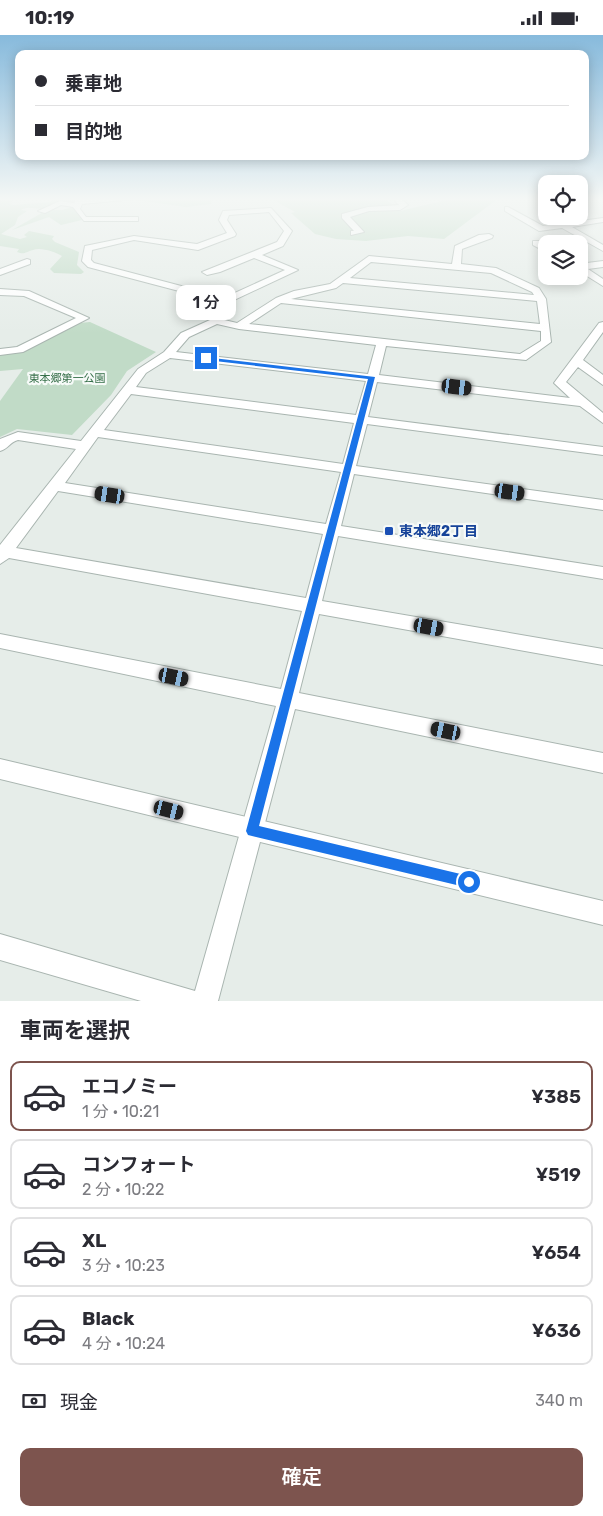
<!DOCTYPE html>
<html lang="ja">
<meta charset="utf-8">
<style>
:root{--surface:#fff;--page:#f7f7f7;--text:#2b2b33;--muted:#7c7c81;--line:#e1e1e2;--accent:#7d544e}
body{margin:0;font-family:Rubik,"Noto Sans JP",sans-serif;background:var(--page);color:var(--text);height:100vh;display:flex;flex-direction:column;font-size:19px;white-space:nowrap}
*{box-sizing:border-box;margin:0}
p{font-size:16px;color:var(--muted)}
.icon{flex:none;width:28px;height:28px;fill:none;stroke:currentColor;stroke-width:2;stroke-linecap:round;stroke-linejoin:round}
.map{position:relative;height:966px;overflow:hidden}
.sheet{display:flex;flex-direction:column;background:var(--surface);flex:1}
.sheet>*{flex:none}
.guide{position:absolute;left:15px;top:15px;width:574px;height:110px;border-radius:10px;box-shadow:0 2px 12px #0003;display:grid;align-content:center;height:110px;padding:0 20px;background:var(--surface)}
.buttons{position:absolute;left:538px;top:140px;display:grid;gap:10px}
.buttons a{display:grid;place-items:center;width:50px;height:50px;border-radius:10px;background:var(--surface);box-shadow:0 2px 12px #0003;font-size:25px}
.end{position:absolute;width:22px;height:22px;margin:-11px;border:6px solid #1a73e8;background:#fff;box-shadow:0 0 0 2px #fff}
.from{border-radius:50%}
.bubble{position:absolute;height:35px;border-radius:10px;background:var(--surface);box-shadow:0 2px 12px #0003;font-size:16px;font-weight:600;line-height:35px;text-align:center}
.car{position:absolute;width:15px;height:30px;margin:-15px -8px;border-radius:6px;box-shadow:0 0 4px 1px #0007;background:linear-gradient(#222 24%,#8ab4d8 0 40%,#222 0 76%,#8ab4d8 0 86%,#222 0)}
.guide b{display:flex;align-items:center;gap:18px;height:48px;font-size:19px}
.guide b+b{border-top:1px solid var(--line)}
.guide i{width:12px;height:12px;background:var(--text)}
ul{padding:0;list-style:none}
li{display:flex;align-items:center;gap:15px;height:70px;margin:0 10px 8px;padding:0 10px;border:2px solid var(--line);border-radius:10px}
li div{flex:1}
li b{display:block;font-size:19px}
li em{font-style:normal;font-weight:600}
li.current{border-color:var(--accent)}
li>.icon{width:45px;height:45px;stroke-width:1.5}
h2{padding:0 20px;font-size:22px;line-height:60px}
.pay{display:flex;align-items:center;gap:12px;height:55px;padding:0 20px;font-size:19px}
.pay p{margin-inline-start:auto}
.cta{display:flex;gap:10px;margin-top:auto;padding:10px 20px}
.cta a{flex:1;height:58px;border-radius:10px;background:var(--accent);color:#fff;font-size:20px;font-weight:600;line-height:58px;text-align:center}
.status{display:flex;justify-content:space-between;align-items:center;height:35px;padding:0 25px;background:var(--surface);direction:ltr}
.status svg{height:14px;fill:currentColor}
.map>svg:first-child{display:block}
</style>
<div class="status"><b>10:19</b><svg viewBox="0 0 49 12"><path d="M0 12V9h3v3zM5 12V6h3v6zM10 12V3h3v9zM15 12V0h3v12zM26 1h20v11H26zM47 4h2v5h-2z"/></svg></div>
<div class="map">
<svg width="603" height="966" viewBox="0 0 603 966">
<rect width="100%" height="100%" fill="#e6ede9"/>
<!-- green -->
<g fill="#c1dbc7">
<path d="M 54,163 L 71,164 L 76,167 L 74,169 C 62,164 57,170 46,173 C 37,175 28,170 21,175 L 27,176 L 18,182 L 15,190 L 1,199 L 20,204 L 27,202 L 24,200 L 29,196 L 54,201 L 52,204 L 55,207 L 79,217 L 77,230 L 84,237 L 81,239 L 54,238 L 50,234 L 62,221 C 55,217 41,212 33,215 C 25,217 25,220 17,217 L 19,214 L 0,211 L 0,165 L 13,166 L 9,168 L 13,170 L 50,167 Z"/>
<path d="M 146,163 L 212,163 L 211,169 L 186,172 L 136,165 Z"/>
<path d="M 270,163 L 383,163 L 397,172 L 392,175 L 400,176 L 455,163 L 499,163 L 444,204 L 408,201 L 366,206 L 336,204 L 315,199 L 291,178 L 295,177 Z"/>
<path d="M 73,172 L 82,185 L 61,190 L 49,182 L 12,195 L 47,175 L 62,175 Z"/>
<path d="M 90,287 L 156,317 L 127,336 L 111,360 L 72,400 L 17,394 L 0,402 L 0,366 L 23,334 L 0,336 L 0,319 L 79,288 Z"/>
</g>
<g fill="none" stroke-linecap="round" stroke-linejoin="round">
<!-- minor casing -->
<g stroke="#a9b5b0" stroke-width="2">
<g id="minor">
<path d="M 76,163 L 83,165 L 146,163 L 82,169 L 80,174 L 86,182 L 138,182 L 138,186 L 84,186 L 73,172 L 61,170 L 45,178 L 38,176 L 60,166 L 74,168 Z"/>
<path d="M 392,163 L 400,163 L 408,170 L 400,175 L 369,176 L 350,182 L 364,197 L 351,200 L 351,196 L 354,196 L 342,183 L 342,179 L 368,172 L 399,170 Z"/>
<path d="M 508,172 L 543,191 L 603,183 L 603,187 L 572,192 L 603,210 L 603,216 L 562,193 L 539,196 L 505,176 L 505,172 Z"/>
<path d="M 271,173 L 292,196 L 283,211 L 262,220 L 298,235 L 217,273 L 220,284 L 237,288 L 276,263 L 294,256 L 330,249 L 369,221 L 452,229 L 455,211 L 479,200 L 489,199 L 493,201 L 492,203 L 462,214 L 461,229 L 496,233 L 539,253 L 546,264 L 551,307 L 526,325 L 386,311 L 379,340 L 570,363 L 554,348 L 599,288 L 603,287 L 603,297 L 583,325 L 603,340 L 603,350 L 578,332 L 566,347 L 603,378 L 603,388 L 580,371 L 377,347 L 368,382 L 603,412 L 603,420 L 367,389 L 356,431 L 603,465 L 603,475 L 354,439 L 341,491 L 603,532 L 603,544 L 338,501 L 322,566 L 603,614 L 603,630 L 319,579 L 299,658 L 603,718 L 603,738 L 295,674 L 218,966 L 141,966 L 0,925 L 0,899 L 195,956 L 276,671 L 0,613 L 0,599 L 281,654 L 302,576 L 9,523 L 0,529 L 0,510 L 76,414 L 18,405 C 10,407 8,414 0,416 L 0,404 L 18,397 L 81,406 L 138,334 L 164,317 L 181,298 L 210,285 L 205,268 L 198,261 L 88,232 L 82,226 L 85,211 L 134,201 L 197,209 L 227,198 L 219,185 L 223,176 ZM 269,177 L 284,196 L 277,207 L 202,237 L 207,240 L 220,237 L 254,223 L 285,235 L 215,267 L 204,257 L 94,228 L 91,225 L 92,215 L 134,205 L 198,215 L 235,201 L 236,199 L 227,185 L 229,180 ZM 371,227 L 491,238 L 532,257 L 534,260 L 350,243 ZM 343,248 L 537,266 L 540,289 L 291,264 L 336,253 ZM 281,268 L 541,296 L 541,306 L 520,319 L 249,289 ZM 217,289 L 239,294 L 376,310 L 368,339 L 176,317 L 189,302 ZM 170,323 L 366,346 L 356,380 L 136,352 L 146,338 ZM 131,359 L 354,388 L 343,429 L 104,395 ZM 98,402 L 341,437 L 326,489 L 65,448 ZM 58,456 L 323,499 L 306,563 L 16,513 Z"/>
<path d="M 533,206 L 539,206 L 546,211 L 546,217 L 533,210 Z"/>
<path d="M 27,224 L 30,225 L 30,229 L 0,240 L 0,234 Z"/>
<path d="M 603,226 L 603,232 L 588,234 L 603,244 L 603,251 L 579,236 L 579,229 Z"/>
<path d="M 0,254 L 29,256 L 89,283 L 23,317 L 0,320 L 0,314 L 17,312 L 76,283 L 24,261 L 0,260 Z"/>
</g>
</g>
<!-- tertiary casing -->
<g stroke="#a9b5b0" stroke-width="2">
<path id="tertiary" d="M 0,724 L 603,866 L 603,890 L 0,744 Z"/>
</g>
<!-- minor -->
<use href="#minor" fill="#fff" fill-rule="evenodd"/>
<!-- tertiary -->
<use href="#tertiary" fill="#fff" fill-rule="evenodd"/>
</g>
<!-- sky -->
<linearGradient id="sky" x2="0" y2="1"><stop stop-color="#87badc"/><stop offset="0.55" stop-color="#f4f7f5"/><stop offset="1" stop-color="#f4f7f5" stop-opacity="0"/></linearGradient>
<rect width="603" height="298" fill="url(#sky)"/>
<!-- route -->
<path fill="#1a73e8" d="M 204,322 L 375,342 L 259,791 L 469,841 L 474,842 L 475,847 L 474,852 L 469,853 L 248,800 L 246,796 L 368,344 L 206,325 Z"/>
<!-- markers -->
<rect fill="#1a4fb4" stroke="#f6faf8" stroke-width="2" x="384" y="491" width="10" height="10" rx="2.5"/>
<g text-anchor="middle" stroke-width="4.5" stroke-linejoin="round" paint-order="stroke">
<!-- far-park labels -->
<g font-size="11" fill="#366f49" stroke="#f6faf8">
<text x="67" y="347">東本郷第一公園</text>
</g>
<!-- transit labels -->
<g font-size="14" font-weight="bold" fill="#164399" stroke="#f6faf8" text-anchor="start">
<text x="399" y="501">東本郷2丁目</text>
</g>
</g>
</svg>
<div class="buttons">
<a><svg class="icon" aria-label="locate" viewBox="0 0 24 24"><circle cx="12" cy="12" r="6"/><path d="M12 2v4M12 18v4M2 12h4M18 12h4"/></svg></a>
<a><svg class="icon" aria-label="layers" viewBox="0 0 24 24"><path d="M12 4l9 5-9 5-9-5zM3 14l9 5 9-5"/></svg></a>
</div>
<i class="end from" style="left:469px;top:847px"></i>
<i class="end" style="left:206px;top:323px"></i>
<div class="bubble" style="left:176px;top:250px;width:60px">1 分</div>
<i class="car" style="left:457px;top:352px;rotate:97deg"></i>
<i class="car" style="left:510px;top:457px;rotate:98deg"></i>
<i class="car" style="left:110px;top:460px;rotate:279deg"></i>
<i class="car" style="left:429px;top:592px;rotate:100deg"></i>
<i class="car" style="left:174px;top:642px;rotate:102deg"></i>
<i class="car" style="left:446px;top:696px;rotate:282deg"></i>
<i class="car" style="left:169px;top:775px;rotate:104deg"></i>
<div class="guide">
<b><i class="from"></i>乗車地</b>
<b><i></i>目的地</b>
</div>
</div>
<section class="sheet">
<h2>車両を選択</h2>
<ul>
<li class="current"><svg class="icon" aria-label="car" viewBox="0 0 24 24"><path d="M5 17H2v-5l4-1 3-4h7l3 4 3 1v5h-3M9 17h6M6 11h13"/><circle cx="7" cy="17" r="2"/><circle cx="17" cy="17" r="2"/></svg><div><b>エコノミー</b><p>1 分 · 10:21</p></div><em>¥385</em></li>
<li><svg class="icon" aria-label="car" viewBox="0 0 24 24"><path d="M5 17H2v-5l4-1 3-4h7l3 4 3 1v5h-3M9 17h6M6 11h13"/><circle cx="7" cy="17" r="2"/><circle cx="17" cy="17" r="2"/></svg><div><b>コンフォート</b><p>2 分 · 10:22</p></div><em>¥519</em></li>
<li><svg class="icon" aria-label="car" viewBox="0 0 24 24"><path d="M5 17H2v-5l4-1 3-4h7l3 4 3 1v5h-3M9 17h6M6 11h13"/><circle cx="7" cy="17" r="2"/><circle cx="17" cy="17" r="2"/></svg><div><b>XL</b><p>3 分 · 10:23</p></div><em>¥654</em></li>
<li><svg class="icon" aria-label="car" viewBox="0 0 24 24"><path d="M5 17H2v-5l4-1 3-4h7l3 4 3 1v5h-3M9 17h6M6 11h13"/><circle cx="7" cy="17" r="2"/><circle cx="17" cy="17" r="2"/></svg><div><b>Black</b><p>4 分 · 10:24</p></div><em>¥636</em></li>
</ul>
<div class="pay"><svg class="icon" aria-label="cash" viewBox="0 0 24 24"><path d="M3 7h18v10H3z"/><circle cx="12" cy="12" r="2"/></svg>現金<p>340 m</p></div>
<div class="cta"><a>確定</a></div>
</section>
